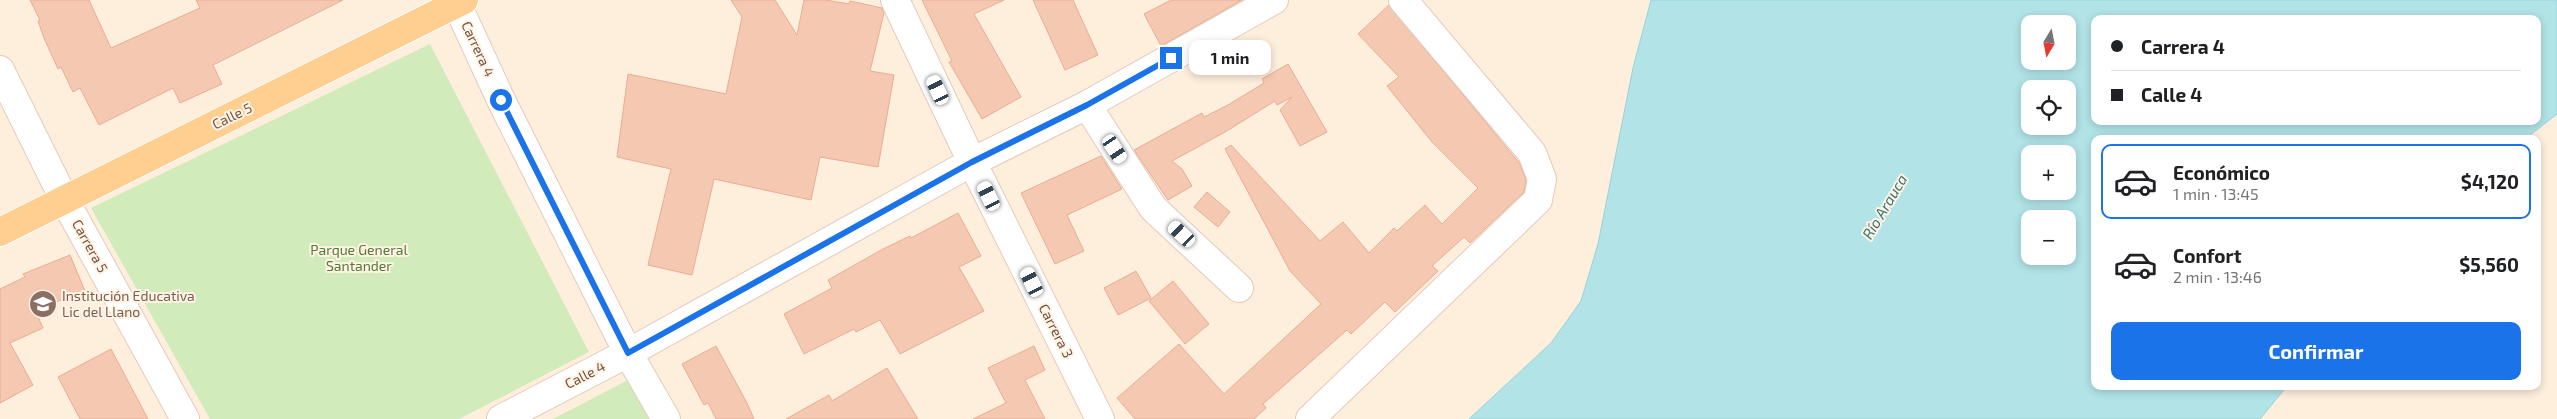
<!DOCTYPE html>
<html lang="es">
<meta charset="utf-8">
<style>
:root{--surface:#fff;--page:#f2f2f2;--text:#202124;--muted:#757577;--line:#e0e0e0;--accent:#1a73e8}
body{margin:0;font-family:"Exo 2",sans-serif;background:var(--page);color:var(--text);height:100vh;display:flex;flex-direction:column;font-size:19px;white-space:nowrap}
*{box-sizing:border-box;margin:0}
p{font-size:16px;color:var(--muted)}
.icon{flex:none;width:28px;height:28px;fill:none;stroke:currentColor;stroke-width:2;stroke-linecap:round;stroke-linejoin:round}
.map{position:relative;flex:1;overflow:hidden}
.details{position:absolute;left:2091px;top:135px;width:450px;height:255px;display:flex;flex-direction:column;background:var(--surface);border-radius:10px;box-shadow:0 2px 8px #0003}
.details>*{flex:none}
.guide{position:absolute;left:2091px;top:15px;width:450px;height:110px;border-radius:10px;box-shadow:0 2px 8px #0003;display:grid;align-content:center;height:110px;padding:0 20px;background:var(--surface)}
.needle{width:32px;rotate:190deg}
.tools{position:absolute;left:2021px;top:15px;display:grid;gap:10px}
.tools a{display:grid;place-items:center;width:55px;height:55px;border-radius:10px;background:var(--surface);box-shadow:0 2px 8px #0003;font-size:25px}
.end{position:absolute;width:22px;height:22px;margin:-11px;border:6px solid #1a73e8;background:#fff;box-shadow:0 0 0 2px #fff}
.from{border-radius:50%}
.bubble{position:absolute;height:35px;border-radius:10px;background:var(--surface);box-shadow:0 2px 8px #0003;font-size:16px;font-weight:700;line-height:35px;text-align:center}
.car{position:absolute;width:15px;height:30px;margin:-15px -8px;border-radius:6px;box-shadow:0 0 4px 1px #0007;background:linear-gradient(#fff 24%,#345 0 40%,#fff 0 76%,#345 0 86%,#fff 0)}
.guide b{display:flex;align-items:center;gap:18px;height:48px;font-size:19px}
.guide b+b{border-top:1px solid var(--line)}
.guide i{width:12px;height:12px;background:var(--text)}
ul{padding:9px 0 0;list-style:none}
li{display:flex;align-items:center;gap:15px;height:75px;margin:0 10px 8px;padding:0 10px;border:2px solid transparent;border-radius:10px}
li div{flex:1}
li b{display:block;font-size:19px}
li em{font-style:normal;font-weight:700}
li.active{border-color:var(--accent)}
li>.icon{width:45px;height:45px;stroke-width:1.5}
.action{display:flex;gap:10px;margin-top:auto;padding:10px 20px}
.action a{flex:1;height:58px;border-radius:10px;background:var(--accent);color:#fff;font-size:20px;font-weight:700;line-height:58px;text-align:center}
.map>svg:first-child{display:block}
</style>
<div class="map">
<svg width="2557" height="419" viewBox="0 0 2557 419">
<rect width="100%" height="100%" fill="#feeedc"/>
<!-- green -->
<g fill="#d2ebbb">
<path d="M 430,44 L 589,352 L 459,419 L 210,419 L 91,208 Z"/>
<path d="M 630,379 L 650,419 L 553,419 Z"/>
</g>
<!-- water -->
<path fill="#b1e3e7" stroke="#96d4da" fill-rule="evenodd" d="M 1651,0 L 2557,0 L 2557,114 L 2525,139 L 2095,139 L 2095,386 L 2287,386 L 2260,419 L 1469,419 L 1551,343 L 1581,301 L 1598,244 L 1633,68 ZM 2095,19 L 2538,19 L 2538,121 L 2095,121 ZM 2030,24 L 2068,24 L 2068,61 L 2030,61 ZM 2030,89 L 2068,89 L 2068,126 L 2030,126 ZM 2030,154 L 2068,154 L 2068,191 L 2030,191 ZM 2030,219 L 2068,219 L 2068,256 L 2030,256 Z"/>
<!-- building -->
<g fill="#f5c8b2" stroke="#e8ad92">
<path d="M 30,0 L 89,0 L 111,48 L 200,8 L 196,0 L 343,0 L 213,65 L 222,84 L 180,103 L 173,88 L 99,125 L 80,88 L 73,92 L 61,67 L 58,69 L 44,38 L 38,21 L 40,20 Z"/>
<path d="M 731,0 L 775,0 L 797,35 L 804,0 L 826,0 L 849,4 L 850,1 L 882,8 L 884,13 L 870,71 L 894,75 L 878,167 L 820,157 L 811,200 L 714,179 L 692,275 L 648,265 L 671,169 L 617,157 L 628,74 L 726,94 L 742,17 Z"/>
<path d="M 922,0 L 1004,0 L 974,14 L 1021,97 L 982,119 L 949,62 L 952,61 Z"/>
<path d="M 1033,0 L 1073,0 L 1098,55 L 1065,70 Z"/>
<path d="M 1171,0 L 1242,0 L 1161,46 L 1144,14 Z"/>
<path d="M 1389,5 L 1520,164 L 1526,180 L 1524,192 L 1470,243 L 1464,237 L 1432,266 L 1438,271 L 1395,312 L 1385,302 L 1351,334 L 1347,330 L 1263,404 L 1266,408 L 1254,419 L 1135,419 L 1117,398 L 1179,344 L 1224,394 L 1321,304 L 1290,271 L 1225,149 L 1231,145 L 1320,241 L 1343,222 L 1369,253 L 1394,228 L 1397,231 L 1425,205 L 1442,224 L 1478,188 L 1432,142 L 1387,86 L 1399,77 L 1358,34 Z"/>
<path d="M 1288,64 L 1327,132 L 1300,146 L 1280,110 L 1292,97 L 1277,105 L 1275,101 L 1225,132 L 1172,161 L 1182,169 L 1192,186 L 1168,200 L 1134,150 L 1202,113 L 1204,117 L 1228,105 L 1264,83 L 1262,79 Z"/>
<path d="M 1101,156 L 1122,189 L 1067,215 L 1084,251 L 1055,264 L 1021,193 Z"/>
<path d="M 1207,192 L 1230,212 L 1218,227 L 1194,207 Z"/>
<path d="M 958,213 L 981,256 L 959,267 L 984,311 L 900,354 L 880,320 L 856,332 L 854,329 L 804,354 L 784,314 L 832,288 L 828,280 L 883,249 L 910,236 L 911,238 Z"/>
<path d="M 70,255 L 85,291 L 35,310 L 43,328 L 10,343 L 33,385 L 0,403 L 0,289 L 25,277 L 23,274 Z"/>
<path d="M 1136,271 L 1151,298 L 1118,315 L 1104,288 Z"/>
<path d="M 1173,281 L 1209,324 L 1185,344 L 1149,301 Z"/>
<path d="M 716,346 L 747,403 L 754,419 L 716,419 L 708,403 L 704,405 L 682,364 Z"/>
<path d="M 1034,346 L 1045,370 L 1025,380 L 1045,419 L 973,419 L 1006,403 L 988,368 Z"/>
<path d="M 111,349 L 148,419 L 80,419 L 58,377 Z"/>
<path d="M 887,368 L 918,419 L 786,419 L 829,395 L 832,401 Z"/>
</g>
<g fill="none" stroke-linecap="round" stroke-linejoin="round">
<!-- minor casing -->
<g stroke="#e3cbbc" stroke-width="30">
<g id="minor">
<path d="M 455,0 L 501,100 L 628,353 L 666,419"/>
<path d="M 895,0 L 972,162 L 1100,419"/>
<path d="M 0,70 L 64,199 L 185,419"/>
<path d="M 1087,105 L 1153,208 L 1239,288"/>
<path d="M 501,419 L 628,353 L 972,162 L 1087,105 L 1274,0"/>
<path d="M 1310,419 L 1538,200 L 1542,179 L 1532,153 L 1403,0"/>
</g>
</g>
<!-- major casing -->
<g stroke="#fff" stroke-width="30">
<path id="major" d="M 0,232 L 464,0"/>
</g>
<!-- minor -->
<use href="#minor" stroke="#fff" stroke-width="28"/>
<!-- major -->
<use href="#major" stroke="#ffcf92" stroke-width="28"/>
</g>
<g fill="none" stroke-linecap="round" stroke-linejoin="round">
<!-- route -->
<path stroke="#1a73e8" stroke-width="6" d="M 501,100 L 628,353 L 972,162 L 1087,105 L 1171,58"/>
</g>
<!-- icons -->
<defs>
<g id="school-disc" transform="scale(1.4375)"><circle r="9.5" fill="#8d6e63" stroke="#fff3e4"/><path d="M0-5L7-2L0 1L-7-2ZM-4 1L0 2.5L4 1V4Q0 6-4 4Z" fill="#fff"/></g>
</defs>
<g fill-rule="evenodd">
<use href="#school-disc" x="43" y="304"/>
</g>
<g text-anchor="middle" stroke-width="4" stroke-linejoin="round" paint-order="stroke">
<!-- street labels -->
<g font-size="14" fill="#745244" stroke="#fff3e4">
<text transform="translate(478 49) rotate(65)" y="5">Carrera 4</text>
<text transform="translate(232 116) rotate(-26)" y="5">Calle 5</text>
<text transform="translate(90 246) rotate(61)" y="5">Carrera 5</text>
<text transform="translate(1056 331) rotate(63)" y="5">Carrera 3</text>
<text transform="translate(585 375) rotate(-27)" y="5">Calle 4</text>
</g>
<!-- park labels -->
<g font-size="14" fill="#537a3b" stroke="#fff3e4">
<text x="359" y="255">Parque General<tspan x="359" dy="16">Santander</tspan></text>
</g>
<!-- education labels -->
<g font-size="14" fill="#785e54" stroke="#fff3e4" text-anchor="start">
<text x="62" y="301">Institución Educativa<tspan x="62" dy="16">Lic del Llano</tspan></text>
</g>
<!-- water labels -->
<g font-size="15" font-style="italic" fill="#38757b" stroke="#fff3e4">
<text transform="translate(1885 207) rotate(-59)" y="5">Río Arauca</text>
</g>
</g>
</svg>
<div class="tools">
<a><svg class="needle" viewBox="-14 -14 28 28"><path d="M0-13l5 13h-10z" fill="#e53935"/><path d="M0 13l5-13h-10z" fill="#757577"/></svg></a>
<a><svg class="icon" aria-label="locate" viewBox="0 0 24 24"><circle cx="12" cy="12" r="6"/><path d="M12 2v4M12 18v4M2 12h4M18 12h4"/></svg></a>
<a>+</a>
<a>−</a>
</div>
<i class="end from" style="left:501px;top:100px"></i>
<i class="end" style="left:1171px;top:58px"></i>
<div class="bubble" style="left:1189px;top:40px;width:82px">1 min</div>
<i class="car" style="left:938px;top:90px;rotate:335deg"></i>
<i class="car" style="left:1115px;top:149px;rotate:147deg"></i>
<i class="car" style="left:989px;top:196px;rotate:334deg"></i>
<i class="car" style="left:1182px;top:234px;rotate:313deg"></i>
<i class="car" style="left:1032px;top:282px;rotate:334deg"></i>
<div class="guide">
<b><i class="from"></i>Carrera 4</b>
<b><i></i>Calle 4</b>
</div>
<section class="details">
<ul>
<li class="active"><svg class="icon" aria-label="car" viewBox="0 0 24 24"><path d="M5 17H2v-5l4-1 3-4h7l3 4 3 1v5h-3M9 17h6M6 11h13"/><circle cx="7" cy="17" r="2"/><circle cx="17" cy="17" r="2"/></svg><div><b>Económico</b><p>1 min · 13:45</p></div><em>$4,120</em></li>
<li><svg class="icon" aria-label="car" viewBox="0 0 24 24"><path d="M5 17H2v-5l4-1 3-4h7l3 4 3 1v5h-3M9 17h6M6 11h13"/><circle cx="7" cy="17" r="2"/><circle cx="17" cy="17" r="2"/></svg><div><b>Confort</b><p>2 min · 13:46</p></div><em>$5,560</em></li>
</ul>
<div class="action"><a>Confirmar</a></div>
</section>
</div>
